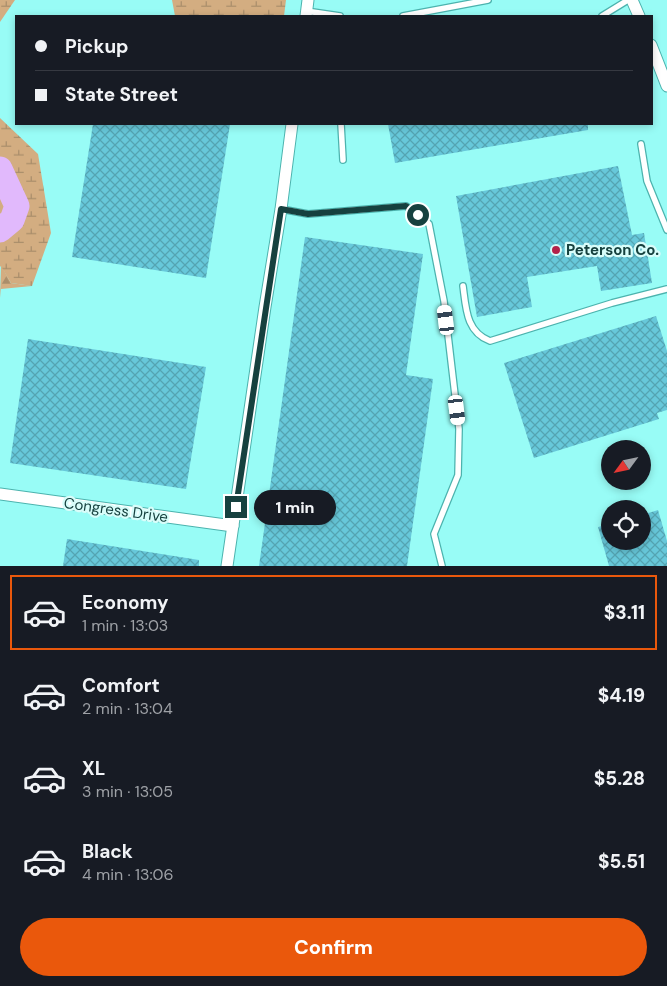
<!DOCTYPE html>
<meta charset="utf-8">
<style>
:root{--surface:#171b24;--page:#242831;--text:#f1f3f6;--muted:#9ea1a6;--line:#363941;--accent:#ea580c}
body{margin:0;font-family:"DM Sans",sans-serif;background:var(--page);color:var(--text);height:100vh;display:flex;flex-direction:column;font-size:19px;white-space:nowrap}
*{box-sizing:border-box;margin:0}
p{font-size:16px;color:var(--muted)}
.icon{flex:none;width:28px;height:28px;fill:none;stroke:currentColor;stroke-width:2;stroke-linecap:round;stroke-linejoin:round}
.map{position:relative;height:566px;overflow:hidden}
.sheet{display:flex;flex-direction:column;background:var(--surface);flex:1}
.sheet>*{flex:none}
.guide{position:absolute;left:15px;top:15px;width:638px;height:110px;border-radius:0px;box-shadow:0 2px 8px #0003;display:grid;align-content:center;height:110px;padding:0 20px;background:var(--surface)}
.needle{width:32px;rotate:237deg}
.controls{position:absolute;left:601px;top:440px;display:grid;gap:10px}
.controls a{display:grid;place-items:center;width:50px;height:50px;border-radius:50%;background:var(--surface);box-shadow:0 2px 8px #0003;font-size:25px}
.end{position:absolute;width:22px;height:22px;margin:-11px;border:6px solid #16413f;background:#fff;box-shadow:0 0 0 2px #fff}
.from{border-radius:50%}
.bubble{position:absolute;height:35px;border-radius:18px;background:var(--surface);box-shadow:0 2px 8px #0003;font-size:16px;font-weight:800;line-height:35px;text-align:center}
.car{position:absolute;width:15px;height:30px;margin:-15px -8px;border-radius:6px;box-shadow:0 0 4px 1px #0007;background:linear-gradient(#fff 24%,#345 0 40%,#fff 0 76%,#345 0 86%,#fff 0)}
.guide b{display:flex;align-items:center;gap:18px;height:48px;font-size:19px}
.guide b+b{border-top:1px solid var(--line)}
.guide i{width:12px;height:12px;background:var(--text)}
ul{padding:9px 0 0;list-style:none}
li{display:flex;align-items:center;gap:15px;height:75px;margin:0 10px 8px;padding:0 10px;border:2px solid transparent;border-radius:0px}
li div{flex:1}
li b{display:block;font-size:19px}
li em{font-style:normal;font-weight:800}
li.selected{border-color:var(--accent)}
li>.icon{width:45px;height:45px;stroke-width:1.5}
.action{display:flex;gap:10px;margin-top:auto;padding:10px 20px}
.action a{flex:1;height:58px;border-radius:30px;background:var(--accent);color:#fff;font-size:20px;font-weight:800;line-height:58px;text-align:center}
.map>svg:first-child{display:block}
</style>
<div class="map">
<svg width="667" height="566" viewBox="0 0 667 566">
<defs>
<pattern id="forest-firs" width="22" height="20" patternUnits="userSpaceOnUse" patternTransform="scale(1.25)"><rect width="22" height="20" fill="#d3ad81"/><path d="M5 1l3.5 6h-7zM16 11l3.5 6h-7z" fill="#aa8e6b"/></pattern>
<pattern id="wetland-marsh" width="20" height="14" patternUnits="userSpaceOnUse" patternTransform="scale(1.25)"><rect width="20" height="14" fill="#d3ad81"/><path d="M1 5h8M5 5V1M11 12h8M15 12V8" fill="none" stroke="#aa8e6b"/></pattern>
<pattern id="building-cross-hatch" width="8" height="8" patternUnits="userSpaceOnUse" patternTransform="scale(1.25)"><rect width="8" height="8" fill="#67c8da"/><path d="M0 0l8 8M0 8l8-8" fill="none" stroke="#54a4b2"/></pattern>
</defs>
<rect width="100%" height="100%" fill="#98fcf6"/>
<!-- forest -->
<path fill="url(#forest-firs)" d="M 1,265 L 11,283 L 32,286 L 1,289 L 0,298 Z"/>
<!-- wetland -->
<g fill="url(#wetland-marsh)">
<path d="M 0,0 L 15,0 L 0,22 Z"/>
<path d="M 172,0 L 286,0 L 284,16 L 175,16 Z"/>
<path d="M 0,118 L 38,154 L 51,233 L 32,286 L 11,283 L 1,266 L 0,267 Z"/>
</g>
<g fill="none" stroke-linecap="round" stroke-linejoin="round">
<!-- river -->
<path stroke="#e1b9fc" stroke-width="25" d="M 0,169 L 17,206 L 12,220 L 0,230"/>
</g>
<!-- building -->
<g fill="url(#building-cross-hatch)">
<path d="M 93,124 L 230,124 L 206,278 L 72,257 Z"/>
<path d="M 388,124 L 588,124 L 588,130 L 395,163 Z"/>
<path d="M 618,166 L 632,235 L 644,233 L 652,283 L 601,291 L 597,266 L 527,277 L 532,307 L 477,317 L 456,196 Z"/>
<path d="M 305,237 L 423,254 L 406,375 L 433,379 L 407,566 L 259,566 Z"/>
<path d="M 656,316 L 667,351 L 667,410 L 657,413 L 659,419 L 534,458 L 504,363 Z"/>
<path d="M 28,339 L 206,367 L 186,489 L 10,463 Z"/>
<path d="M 658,510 L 667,541 L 667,566 L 609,566 L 598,527 L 610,524 L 610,541 L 642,541 L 642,515 Z"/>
<path d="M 67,539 L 199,560 L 199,566 L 63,566 Z"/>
</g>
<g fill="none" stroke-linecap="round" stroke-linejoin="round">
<!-- lane casing -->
<g stroke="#4cb3ae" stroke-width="8">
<g id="lane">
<path d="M 306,11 L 340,16"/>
<path d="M 403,16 L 488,0"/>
<path d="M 602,16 L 628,0"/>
<path d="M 341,124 L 343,160"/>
<path d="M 641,144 L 647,181 L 667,230"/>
<path d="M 281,209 L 308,214 L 406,206 L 429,224 L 444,301 L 459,429 L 458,475 L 434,534 L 442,566"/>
<path d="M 463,286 C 466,308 466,332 490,341 L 612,303 L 667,289"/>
</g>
</g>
<!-- street casing -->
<g stroke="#4cb3ae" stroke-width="13">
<g id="street">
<path d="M 632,0 L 639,16"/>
<path d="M 306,16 L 308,0"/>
<path d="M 651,45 L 667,86"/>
<path d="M 0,494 L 233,526"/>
<path d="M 227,566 L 265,307 L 281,209 L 292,124"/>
</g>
</g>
<!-- lane -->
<use href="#lane" stroke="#fff" stroke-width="5.5"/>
<!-- street -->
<use href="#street" stroke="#fff" stroke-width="11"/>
</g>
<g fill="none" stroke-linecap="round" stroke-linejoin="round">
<!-- route -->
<path stroke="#16413f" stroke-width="6" d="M 236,507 L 281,209 L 308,214 L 406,206 L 418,215"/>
</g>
<!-- markers -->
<circle fill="#b3214a" stroke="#d8fdfa" stroke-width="2" cx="556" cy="250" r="5"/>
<g text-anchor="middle" stroke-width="4.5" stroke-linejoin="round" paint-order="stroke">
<!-- poi labels -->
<g font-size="15" font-weight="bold" fill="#16413f" stroke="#d8fdfa" text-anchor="start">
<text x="566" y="255">Peterson Co.</text>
</g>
<!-- street labels -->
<g font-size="15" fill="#16413f" stroke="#d8fdfa">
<text transform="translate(116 510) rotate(8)" y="5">Congress Drive</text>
</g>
</g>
</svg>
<div class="controls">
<a><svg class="needle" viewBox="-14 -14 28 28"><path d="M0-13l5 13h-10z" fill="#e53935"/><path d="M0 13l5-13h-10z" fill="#9ea1a6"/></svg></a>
<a><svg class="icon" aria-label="locate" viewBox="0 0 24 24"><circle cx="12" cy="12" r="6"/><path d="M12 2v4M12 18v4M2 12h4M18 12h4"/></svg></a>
</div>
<i class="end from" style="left:418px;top:215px"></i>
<i class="end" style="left:236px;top:507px"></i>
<div class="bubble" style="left:254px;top:490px;width:82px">1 min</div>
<i class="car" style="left:446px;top:320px;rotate:353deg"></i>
<i class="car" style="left:457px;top:410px;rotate:173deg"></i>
<div class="guide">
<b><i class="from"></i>Pickup</b>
<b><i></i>State Street</b>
</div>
</div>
<section class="sheet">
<ul>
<li class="selected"><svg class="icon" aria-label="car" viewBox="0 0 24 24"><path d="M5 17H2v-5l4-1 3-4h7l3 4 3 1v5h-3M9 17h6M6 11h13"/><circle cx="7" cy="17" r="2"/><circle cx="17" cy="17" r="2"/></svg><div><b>Economy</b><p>1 min · 13:03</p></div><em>$3.11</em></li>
<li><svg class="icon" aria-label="car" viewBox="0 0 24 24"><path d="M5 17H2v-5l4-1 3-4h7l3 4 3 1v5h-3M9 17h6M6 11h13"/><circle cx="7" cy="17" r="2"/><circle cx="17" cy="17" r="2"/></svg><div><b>Comfort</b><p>2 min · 13:04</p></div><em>$4.19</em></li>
<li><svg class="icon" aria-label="car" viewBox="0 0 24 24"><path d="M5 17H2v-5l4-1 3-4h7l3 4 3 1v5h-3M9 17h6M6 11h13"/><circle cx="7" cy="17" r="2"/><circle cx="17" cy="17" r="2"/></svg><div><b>XL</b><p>3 min · 13:05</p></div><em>$5.28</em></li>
<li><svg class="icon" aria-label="car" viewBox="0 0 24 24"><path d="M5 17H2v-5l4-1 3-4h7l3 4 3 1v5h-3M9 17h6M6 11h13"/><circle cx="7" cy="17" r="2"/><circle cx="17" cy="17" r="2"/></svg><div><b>Black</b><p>4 min · 13:06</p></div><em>$5.51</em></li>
</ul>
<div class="action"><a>Confirm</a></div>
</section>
